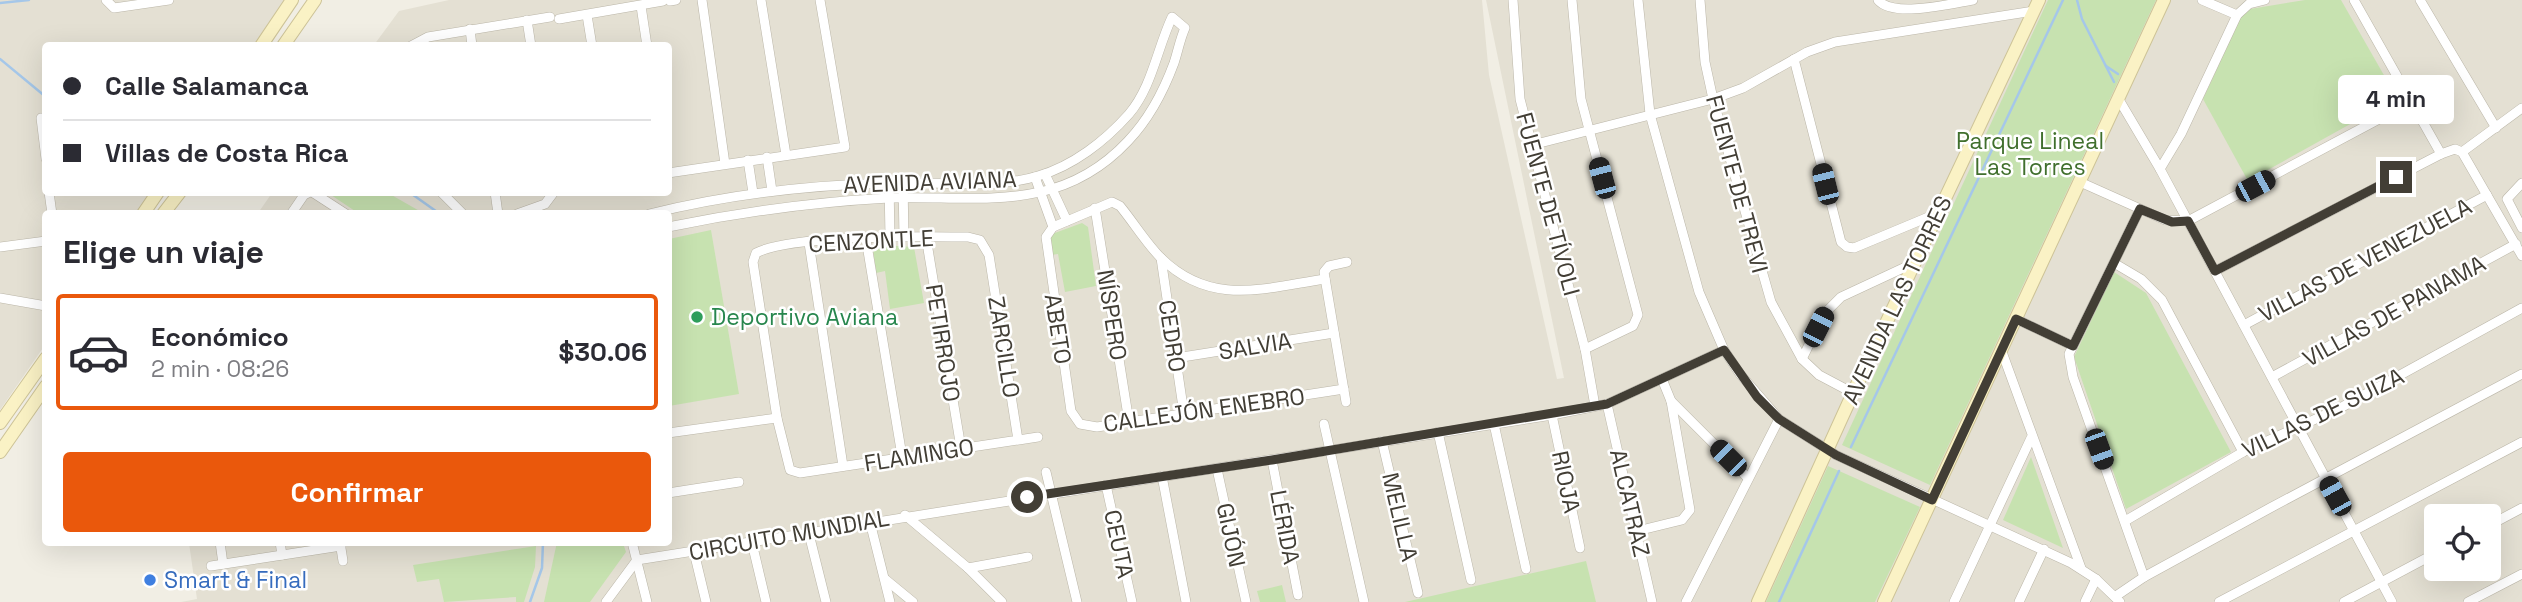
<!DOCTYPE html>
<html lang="es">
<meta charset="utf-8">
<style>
:root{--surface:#fff;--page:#f7f7f7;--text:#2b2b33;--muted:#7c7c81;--line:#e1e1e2;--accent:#ea580c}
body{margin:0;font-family:"Space Grotesk",sans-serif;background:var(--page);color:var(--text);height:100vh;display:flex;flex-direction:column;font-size:26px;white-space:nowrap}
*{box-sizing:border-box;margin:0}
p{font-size:23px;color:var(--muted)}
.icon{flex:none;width:38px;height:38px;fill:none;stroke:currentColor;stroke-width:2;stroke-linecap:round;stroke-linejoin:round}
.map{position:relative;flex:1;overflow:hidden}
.drawer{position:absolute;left:42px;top:210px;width:630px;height:336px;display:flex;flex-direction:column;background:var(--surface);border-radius:7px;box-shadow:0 7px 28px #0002}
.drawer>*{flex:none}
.hud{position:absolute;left:42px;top:42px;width:630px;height:154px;border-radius:7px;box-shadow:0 7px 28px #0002;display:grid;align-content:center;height:154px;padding:0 21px;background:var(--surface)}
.controls{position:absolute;left:2424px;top:504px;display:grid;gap:14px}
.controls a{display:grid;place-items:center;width:77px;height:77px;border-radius:7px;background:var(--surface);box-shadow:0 7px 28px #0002;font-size:35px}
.end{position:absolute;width:32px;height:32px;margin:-16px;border:9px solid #423e35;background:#fff;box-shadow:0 0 0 4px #fff}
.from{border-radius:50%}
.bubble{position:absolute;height:49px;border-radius:7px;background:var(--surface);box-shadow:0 7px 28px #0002;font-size:23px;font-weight:800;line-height:49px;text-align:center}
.car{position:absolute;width:21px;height:42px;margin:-21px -10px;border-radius:9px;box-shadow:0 0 5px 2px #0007;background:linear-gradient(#222 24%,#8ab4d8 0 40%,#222 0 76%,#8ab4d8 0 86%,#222 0)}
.hud b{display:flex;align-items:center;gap:24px;height:66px;font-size:26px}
.hud b+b{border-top:2px solid var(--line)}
.hud i{width:18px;height:18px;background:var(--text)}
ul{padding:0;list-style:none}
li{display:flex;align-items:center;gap:21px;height:116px;margin:0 14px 10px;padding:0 7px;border:4px solid transparent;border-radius:7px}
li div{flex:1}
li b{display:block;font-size:26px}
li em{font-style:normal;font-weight:800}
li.on{border-color:var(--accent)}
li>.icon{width:63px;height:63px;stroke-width:1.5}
h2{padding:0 21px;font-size:32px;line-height:84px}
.primary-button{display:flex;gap:14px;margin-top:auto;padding:14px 21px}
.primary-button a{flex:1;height:80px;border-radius:7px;background:var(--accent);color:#fff;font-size:28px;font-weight:800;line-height:80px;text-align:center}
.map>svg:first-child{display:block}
</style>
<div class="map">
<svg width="2522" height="602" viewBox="0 0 2522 602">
<rect width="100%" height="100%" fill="#f1eee4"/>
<!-- residential -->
<g fill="#e4e0d3" fill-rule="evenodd">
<path d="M 0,0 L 285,0 L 253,45 L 46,46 L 46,192 L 151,193 L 137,213 L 46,214 L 45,345 L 0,410 Z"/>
<path d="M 449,0 L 1482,0 L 1489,75 L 1557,379 L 1564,378 L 1486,0 L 2522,0 L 2522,602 L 1652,602 L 1600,394 L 1650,602 L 181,602 L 197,599 L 189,543 L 668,542 L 668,214 L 258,213 L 272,193 L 668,192 L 668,46 L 374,45 L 399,11 ZM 2436,516 L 2488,516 L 2488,569 L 2436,569 Z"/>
</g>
<!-- green -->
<g fill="#c7e2b0">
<path d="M 2048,0 L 2156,0 L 1930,485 L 1842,445 Z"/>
<path d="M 2305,0 L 2341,0 L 2397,98 L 2248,181 L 2203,99 L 2244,10 Z"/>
<path d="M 328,193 L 388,193 L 423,213 L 358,213 Z"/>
<path d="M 1082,223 L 1088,227 L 1096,286 L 1065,292 L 1058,254 L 1051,255 L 1048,240 L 1052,234 Z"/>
<path d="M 711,230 L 739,394 L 669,406 L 669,239 Z"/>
<path d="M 880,245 L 914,247 L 924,303 L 890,309 L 885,271 L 876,273 L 873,249 Z"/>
<path d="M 2114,272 L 2146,293 L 2231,452 L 2126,509 L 2074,357 Z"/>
<path d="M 2031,457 L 2063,548 L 2003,520 Z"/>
<path d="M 1828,466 L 1920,507 L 1875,602 L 1766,602 Z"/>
<path d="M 557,542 L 623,543 L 626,552 L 590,602 L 544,602 Z"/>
<path d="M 536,546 L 535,567 L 524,602 L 516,602 L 516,597 L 444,602 L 439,579 L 417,582 L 413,565 Z"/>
<path d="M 1586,561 L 1596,602 L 1405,602 Z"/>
<path d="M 1282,585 L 1286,602 L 1260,602 L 1257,591 Z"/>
</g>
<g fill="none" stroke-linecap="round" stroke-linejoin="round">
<!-- stream -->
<g stroke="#a5c7e9" stroke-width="2.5">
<path d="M 2077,0 L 2082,19 L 2114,82"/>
<path d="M 0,3 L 29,0"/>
<path d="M 0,59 L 46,97"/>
<path d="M 2106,66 L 2118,74"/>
<path d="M 409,192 L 440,214"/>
<path d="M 1851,447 L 2063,0"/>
<path d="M 530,602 L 542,568 L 543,542"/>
<path d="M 1779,602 L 1839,471"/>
</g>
<!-- street casing -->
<g stroke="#bbb6a8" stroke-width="10">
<g id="street">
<path d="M 106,0 L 114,8 L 169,0"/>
<path d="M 702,0 L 725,164"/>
<path d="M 761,0 L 786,155"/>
<path d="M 1513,0 L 1520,99 L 1585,349 L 1595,406"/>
<path d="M 1572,0 L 1581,99 L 1638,315 L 1633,326 L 1585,349"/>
<path d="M 1638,0 L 1650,114 L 1699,292 L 1724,350 L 1740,374 L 1779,419 L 1836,455 L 2071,563 L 2096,579 L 2120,602"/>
<path d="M 1700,0 L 1705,62 L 1713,99 L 1771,302 L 1802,359 L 1819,375 L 1853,393"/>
<path d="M 1878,0 C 1893,18 1950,4 1973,0"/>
<path d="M 2202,0 L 2237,15"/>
<path d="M 2354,0 L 2441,154"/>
<path d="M 2420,0 L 2496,128"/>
<path d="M 670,1 L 676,0"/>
<path d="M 641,6 L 647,46"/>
<path d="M 587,15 L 592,46"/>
<path d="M 559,19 L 663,1"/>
<path d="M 527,20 L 531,46"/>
<path d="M 470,29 L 472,46"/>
<path d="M 411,46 L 428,37 L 550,17"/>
<path d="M 1794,59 L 1841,242 L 1847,247 L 1854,248 L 1938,213"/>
<path d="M 2118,98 L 2160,169 L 2392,602"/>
<path d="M 41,118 L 46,159"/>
<path d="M 1532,145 L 1713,99 L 1743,88 L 1807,52 L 1835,42 L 2034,11"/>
<path d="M 2462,152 L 2522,108"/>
<path d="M 767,157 L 772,191"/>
<path d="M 748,160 L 753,193"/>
<path d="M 2160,169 L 2181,134 L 2237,15 L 2249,4 L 2265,0"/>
<path d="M 668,173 L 845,147 L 820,0"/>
<path d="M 1045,174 L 1067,221"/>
<path d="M 1035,177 L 1053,227"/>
<path d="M 2080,182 L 2165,220 L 2188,221 L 2411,102"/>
<path d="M 889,183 L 890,237"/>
<path d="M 903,183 L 904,237"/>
<path d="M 2522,183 L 2507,199 L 2522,228"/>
<path d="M 49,192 L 52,214"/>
<path d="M 312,192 L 346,214"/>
<path d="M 441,192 L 463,214"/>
<path d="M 495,192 L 498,214"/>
<path d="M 1095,208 L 1129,422"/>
<path d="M 2140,209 L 2069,354 L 2073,377 L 2144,577"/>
<path d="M 291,214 L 304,195 L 310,192"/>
<path d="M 517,214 L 545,204 L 554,192"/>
<path d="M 649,214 C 729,194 808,185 890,183 C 938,181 992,190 1038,176 C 1073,166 1105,141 1129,114 C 1152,87 1157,49 1172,17 L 1185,28 C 1180,39 1178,51 1174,63 C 1164,90 1148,120 1128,141 C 1059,215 978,195 889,198 C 815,202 741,212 668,227"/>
<path d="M 926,237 L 961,448"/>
<path d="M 866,239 L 902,456"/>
<path d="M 809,243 L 843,466"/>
<path d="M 0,247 L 46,241"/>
<path d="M 1161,258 L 1184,414"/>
<path d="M 2114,263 L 2141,279 L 2162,300 L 2243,452"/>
<path d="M 2215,271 L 2441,154 L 2455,149 L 2462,152 L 2522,256"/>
<path d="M 1325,279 C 1264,288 1211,307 1161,258 C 1146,243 1134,223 1120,206 L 1112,202 L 1053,227 L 1046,237 L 1071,411 L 1080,424 L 1097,427 L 1344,389"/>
<path d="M 0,298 L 46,306"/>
<path d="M 2016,319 L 2073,346"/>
<path d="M 2244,325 L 2487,195"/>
<path d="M 2002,352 L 2081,568"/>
<path d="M 1176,358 L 1334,333"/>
<path d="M 1802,359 L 1824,314 L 1841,297 L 1914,263"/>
<path d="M 2272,377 L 2516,244"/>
<path d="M 1662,379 L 1671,401 L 1747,477"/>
<path d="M 1346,402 L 1324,272 L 1329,266 L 1347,262"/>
<path d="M 1607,404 L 1652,602"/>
<path d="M 1552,415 L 1580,548"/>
<path d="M 1324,424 L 1364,602"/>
<path d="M 1494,424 L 1526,569"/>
<path d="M 1438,432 L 1471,580"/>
<path d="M 668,433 L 777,418"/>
<path d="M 1018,440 L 989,255 L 980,240 L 968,237 C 922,237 793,234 756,253 L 753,262 L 777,418 L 790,470 L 800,473 L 1038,437"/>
<path d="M 1382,441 L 1418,593"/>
<path d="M 1272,460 L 1298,595"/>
<path d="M 1217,469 L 1246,602"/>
<path d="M 1046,472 L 1077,602"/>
<path d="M 1162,476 L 1186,602"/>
<path d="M 1106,485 L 1132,602"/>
<path d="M 668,493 L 739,482"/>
<path d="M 905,515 L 968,568 L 1002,602"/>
<path d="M 2125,521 L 2243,452 L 2342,407 L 2522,308"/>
<path d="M 870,522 L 890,602"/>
<path d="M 2488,526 L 2522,508"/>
<path d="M 1637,531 L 1682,520 L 1690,510 L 1671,401"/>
<path d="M 809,534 L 826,602"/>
<path d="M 220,542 L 223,564"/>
<path d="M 280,542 L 282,555"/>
<path d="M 340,542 L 343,561"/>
<path d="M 632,542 L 647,602"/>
<path d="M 752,543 L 766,602"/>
<path d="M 694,552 L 706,602"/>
<path d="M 211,566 L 341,546"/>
<path d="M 968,568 L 1028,557"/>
<path d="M 885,579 L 913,602"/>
<path d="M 2116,596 L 2144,577 L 2270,508 L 2522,374"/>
<path d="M 606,602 L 637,560 L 1552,415 L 1607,404 L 1724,350"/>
<path d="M 1686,602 L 1779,419"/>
<path d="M 1954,602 L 2031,438"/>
<path d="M 2019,602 L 2044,549"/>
<path d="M 2085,602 L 2096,579"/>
<path d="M 2219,602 L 2522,442"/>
<path d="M 2344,602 L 2436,553"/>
<path d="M 2468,602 L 2522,574"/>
</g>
</g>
<!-- secondary casing -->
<g stroke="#cdc397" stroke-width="14">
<g id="secondary">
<path d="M 261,46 L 292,0"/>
<path d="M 283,46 L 315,0"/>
<path d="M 143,214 L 158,192"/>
<path d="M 163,214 L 180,192"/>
<path d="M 0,423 L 46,358"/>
<path d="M 0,452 L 46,386"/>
<path d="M 1758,602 L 1853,393 L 2039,0"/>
<path d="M 1884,602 L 2164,0"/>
</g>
</g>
<!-- street -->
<use href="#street" stroke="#fff" stroke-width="9"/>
<!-- secondary -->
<use href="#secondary" stroke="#faf2c5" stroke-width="12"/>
</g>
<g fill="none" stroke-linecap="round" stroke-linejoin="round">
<!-- route -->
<path stroke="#423e35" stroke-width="9" d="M 1027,497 L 1272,460 L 1607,404 L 1724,350 L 1757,397 L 1779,419 L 1836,455 L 1932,500 L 2016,319 L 2073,346 L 2140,209 L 2172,222 L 2188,221 L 2215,271 L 2396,177"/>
</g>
<!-- markers -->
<circle fill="#2e9e5b" stroke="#fff" stroke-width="2.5" cx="697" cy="317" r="7"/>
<circle fill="#3f7fe0" stroke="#fff" stroke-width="2.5" cx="150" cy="580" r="7"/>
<g text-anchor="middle" stroke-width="5" stroke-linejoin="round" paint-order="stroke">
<!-- park labels -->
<g font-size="23" fill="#406f2d" stroke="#fff">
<text x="2030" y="149">Parque Lineal<tspan x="2030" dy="26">Las Torres</tspan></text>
</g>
<!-- street labels -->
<g font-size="23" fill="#423e35" stroke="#fff">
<text transform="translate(930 182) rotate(-2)" y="8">AVENIDA AVIANA</text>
<text transform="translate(1737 184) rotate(75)" y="8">FUENTE DE TREVI</text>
<text transform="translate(1548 204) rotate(75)" y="8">FUENTE DE TÍVOLI</text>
<text transform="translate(871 241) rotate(-3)" y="8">CENZONTLE</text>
<text transform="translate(2365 260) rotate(-28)" y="8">VILLAS DE VENEZUELA</text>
<text transform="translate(1897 300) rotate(-65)" y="8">AVENIDA LAS TORRES</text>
<text transform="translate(2394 311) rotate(-29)" y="8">VILLAS DE PANAMA</text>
<text transform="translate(1112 315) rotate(81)" y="8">NÍSPERO</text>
<text transform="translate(1058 329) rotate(81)" y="8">ABETO</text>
<text transform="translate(1172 336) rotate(81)" y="8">CEDRO</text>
<text transform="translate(943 343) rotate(81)" y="8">PETIRROJO</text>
<text transform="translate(1255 346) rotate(-9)" y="8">SALVIA</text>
<text transform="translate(1004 347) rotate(81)" y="8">ZARCILLO</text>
<text transform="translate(1204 410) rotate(-8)" y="8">CALLEJÓN ENEBRO</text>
<text transform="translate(2323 413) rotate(-26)" y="8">VILLAS DE SUIZA</text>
<text transform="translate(919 455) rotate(-9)" y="8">FLAMINGO</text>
<text transform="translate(1566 482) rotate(78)" y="8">RIOJA</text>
<text transform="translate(1630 503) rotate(77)" y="8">ALCATRAZ</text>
<text transform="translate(1400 517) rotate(77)" y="8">MELILLA</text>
<text transform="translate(1285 527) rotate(79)" y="8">LÉRIDA</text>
<text transform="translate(789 535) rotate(-10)" y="8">CIRCUITO MUNDIAL</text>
<text transform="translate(1231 535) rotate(78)" y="8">GIJÓN</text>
<text transform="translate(1119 544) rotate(78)" y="8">CEUTA</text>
</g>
<!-- leisure labels -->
<g font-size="23" fill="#27864d" stroke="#fff" text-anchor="start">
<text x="711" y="325">Deportivo Aviana</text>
</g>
<!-- shop labels -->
<g font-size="23" fill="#366cbe" stroke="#fff" text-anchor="start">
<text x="164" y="588">Smart &amp; Final</text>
</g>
</g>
</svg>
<div class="controls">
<a><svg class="icon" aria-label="locate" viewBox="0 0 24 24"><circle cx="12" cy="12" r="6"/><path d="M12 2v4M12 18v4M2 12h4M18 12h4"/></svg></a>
</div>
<i class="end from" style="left:1027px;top:497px"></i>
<i class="end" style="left:2396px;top:177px"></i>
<div class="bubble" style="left:2338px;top:75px;width:116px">4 min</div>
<i class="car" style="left:1602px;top:178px;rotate:345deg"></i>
<i class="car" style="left:1825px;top:184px;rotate:346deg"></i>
<i class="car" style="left:2255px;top:186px;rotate:62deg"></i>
<i class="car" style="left:1818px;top:327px;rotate:27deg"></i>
<i class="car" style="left:2099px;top:449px;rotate:160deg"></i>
<i class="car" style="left:1728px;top:458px;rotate:315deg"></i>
<i class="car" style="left:2335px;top:496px;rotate:331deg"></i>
<div class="hud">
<b><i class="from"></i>Calle Salamanca</b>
<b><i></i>Villas de Costa Rica</b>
</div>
<section class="drawer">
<h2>Elige un viaje</h2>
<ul>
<li class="on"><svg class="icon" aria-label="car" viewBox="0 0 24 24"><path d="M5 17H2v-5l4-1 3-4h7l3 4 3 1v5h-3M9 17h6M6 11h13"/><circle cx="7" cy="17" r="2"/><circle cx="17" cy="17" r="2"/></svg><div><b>Económico</b><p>2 min · 08:26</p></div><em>$30.06</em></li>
</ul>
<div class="primary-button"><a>Confirmar</a></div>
</section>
</div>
